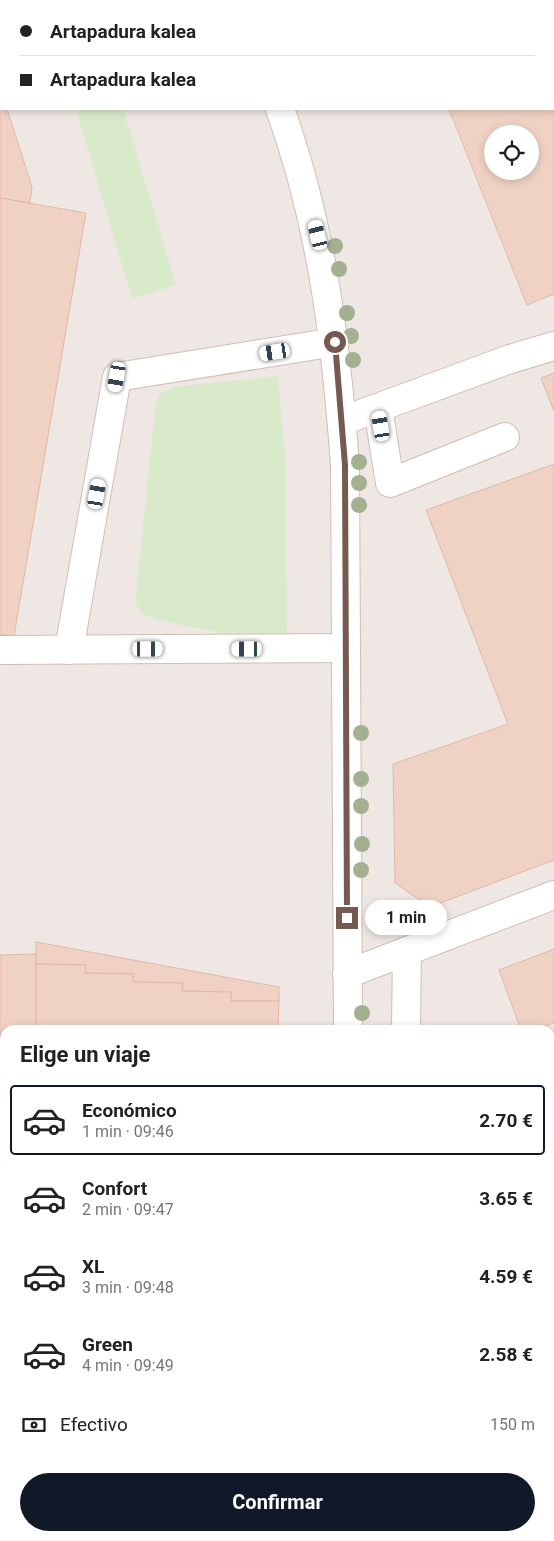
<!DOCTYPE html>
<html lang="es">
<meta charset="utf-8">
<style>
:root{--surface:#fff;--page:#f6f6f6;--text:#222;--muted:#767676;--line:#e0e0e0;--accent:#111827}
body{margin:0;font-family:Roboto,sans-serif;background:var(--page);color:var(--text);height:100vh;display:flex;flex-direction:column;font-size:19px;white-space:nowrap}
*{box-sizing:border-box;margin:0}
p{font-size:16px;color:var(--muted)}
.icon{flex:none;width:28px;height:28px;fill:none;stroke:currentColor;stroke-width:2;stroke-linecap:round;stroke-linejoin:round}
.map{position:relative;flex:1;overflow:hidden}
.sheet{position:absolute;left:0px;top:1025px;width:555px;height:516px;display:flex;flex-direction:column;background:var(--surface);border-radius:15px 15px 0 0;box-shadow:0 2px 8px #0003}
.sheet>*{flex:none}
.guide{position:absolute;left:0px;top:0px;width:555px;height:110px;box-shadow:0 2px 8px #0003;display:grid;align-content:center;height:110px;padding:0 20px;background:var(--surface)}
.tools{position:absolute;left:484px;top:125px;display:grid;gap:10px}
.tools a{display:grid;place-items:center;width:55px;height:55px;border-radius:50%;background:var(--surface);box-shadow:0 2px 8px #0003;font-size:25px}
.end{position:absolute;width:22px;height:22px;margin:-11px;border:6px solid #765a4f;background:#fff;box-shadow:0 0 0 2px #fff}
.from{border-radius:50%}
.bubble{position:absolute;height:35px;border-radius:18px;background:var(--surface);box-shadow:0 2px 8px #0003;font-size:16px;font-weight:700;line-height:35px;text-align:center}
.car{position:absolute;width:15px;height:30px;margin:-15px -8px;border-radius:6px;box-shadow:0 0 4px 1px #0007;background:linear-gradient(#fff 24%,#345 0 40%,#fff 0 76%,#345 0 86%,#fff 0)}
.guide b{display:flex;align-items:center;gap:18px;height:48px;font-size:19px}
.guide b+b{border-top:1px solid var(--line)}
.guide i{width:12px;height:12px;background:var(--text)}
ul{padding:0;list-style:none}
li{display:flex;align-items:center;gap:15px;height:70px;margin:0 10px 8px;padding:0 10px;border:2px solid transparent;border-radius:5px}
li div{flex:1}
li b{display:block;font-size:19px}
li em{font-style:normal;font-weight:700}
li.selected{border-color:var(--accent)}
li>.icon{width:45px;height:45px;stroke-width:1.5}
h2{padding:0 20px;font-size:22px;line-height:60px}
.pay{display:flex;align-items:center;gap:12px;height:55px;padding:0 20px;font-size:19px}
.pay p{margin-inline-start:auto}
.button{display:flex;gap:10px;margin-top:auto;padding:10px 20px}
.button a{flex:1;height:58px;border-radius:30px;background:var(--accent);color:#fff;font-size:20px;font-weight:700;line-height:58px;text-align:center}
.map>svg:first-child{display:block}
</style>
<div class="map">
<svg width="554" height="1541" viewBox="0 0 554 1541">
<rect width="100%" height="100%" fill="#fcf4eb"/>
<!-- industrial -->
<path fill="#eee7e3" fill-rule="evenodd" d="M 0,0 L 554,0 L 554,1541 L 0,1541 ZM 1,1 L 554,1 L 554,109 L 1,109 ZM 492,134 L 530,134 L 530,171 L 492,171 ZM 5,1030 L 550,1030 L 550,1536 L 5,1536 Z"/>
<!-- green -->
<g fill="#d9eaca">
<path d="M 0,0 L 180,0 L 1,1 L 0,62 Z"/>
<path d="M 76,109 L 123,109 L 176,285 L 132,299 Z"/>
<path d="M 278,376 L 285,461 L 287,639 L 221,633 L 161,621 L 143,614 L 135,603 L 156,403 L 161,393 L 174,387 Z"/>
</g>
<!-- building -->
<g fill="#f0d2c4" stroke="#e2b8a5" fill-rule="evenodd">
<path d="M 406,0 L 554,0 L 554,294 L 527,305 L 449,109 L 554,109 L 554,1 ZM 492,134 L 530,134 L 530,171 L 492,171 Z"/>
<path d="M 0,86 L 1,109 L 7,109 L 32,187 L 30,203 L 0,198 Z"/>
<path d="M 0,198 L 86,213 L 14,636 L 0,634 Z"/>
<path d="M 554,373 L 554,411 L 541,378 Z"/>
<path d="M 554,464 L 554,860 L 430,907 L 395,883 L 393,764 L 508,724 L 426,510 Z"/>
<path d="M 36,942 L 279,987 L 279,1001 L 231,1001 L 231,992 L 182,991 L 183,983 L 133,982 L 133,974 L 85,973 L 86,965 L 36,964 Z"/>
<path d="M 554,949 L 554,1023 L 534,1030 L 521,1030 L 499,970 Z"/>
<path d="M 36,954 L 36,1030 L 5,1030 L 5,1118 L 0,1118 L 0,955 Z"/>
<path d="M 36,964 L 86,965 L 85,973 L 133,974 L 133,982 L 183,983 L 182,991 L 231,992 L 231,1001 L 279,1001 L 278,1030 L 36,1030 Z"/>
<rect x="550" y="1092" width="4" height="111"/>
<path d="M 550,1469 L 554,1469 L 554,1541 L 497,1541 L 497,1536 L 550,1536 Z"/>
<rect x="40" y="1536" width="146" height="5"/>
<rect x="462" y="1536" width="35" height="5"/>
</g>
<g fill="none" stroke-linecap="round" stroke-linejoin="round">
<!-- minor casing -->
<g stroke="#d0beb3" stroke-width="30">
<g id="minor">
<path d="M 241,0 L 241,1"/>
<path d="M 280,109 C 322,225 336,342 345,465 L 348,1030"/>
<path d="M 378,408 L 390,483 L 505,437"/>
<path d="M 342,421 L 510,359 L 554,346"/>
<path d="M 0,650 L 345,648"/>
<path d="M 69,650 L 117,377 L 335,342"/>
<path d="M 347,974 L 554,895"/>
<path d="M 406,1030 L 407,951"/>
<path d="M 350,1536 L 350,1541"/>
<path d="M 406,1541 L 406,1536"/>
</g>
</g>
<!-- minor -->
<use href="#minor" stroke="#fff" stroke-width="28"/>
</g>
<!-- trees -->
<g fill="#a3b191">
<circle cx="335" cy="246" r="8"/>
<circle cx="339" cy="269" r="8"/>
<circle cx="347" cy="313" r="8"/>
<circle cx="351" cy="336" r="8"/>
<circle cx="353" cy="360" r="8"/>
<circle cx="359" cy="462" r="8"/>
<circle cx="359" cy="483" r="8"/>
<circle cx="359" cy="505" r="8"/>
<circle cx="361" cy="733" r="8"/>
<circle cx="361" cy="779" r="8"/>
<circle cx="361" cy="806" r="8"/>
<circle cx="362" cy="844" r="8"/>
<circle cx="361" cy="870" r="8"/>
<circle cx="362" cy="1013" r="8"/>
</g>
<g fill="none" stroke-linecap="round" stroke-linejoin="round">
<!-- route -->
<path stroke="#765a4f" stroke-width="6" d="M 335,342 L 345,465 L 347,918"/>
</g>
</svg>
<div class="tools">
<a><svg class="icon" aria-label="locate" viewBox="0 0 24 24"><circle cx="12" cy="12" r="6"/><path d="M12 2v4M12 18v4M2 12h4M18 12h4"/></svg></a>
</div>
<i class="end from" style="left:335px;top:342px"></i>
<i class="end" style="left:347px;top:918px"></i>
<div class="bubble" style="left:365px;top:900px;width:82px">1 min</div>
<i class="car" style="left:318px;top:235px;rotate:346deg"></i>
<i class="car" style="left:275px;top:352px;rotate:261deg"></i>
<i class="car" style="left:117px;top:377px;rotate:190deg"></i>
<i class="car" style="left:381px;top:426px;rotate:351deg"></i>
<i class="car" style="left:97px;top:494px;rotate:10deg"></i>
<i class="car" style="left:148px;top:649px;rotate:90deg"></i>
<i class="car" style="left:247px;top:649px;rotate:270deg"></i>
<div class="guide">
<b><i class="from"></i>Artapadura kalea</b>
<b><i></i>Artapadura kalea</b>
</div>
<section class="sheet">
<h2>Elige un viaje</h2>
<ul>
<li class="selected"><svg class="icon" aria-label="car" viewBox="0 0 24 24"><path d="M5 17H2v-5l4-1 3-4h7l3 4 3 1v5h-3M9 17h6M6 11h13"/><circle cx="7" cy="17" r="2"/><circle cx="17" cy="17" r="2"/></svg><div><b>Económico</b><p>1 min · 09:46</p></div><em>2.70 €</em></li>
<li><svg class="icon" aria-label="car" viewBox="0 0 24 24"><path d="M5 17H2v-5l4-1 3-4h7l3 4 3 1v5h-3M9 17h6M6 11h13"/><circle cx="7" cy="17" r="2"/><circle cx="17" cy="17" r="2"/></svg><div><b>Confort</b><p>2 min · 09:47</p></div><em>3.65 €</em></li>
<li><svg class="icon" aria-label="car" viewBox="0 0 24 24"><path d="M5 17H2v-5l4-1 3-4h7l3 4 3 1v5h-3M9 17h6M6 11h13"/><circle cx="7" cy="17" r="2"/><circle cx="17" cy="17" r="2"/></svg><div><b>XL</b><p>3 min · 09:48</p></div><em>4.59 €</em></li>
<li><svg class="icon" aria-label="car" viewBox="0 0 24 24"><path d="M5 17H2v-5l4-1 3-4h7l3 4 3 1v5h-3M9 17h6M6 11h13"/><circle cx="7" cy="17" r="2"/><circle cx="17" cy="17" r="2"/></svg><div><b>Green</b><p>4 min · 09:49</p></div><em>2.58 €</em></li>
</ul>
<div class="pay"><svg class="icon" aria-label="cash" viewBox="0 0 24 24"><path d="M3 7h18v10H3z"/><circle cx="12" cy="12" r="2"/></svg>Efectivo<p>150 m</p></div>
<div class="button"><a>Confirmar</a></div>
</section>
</div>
